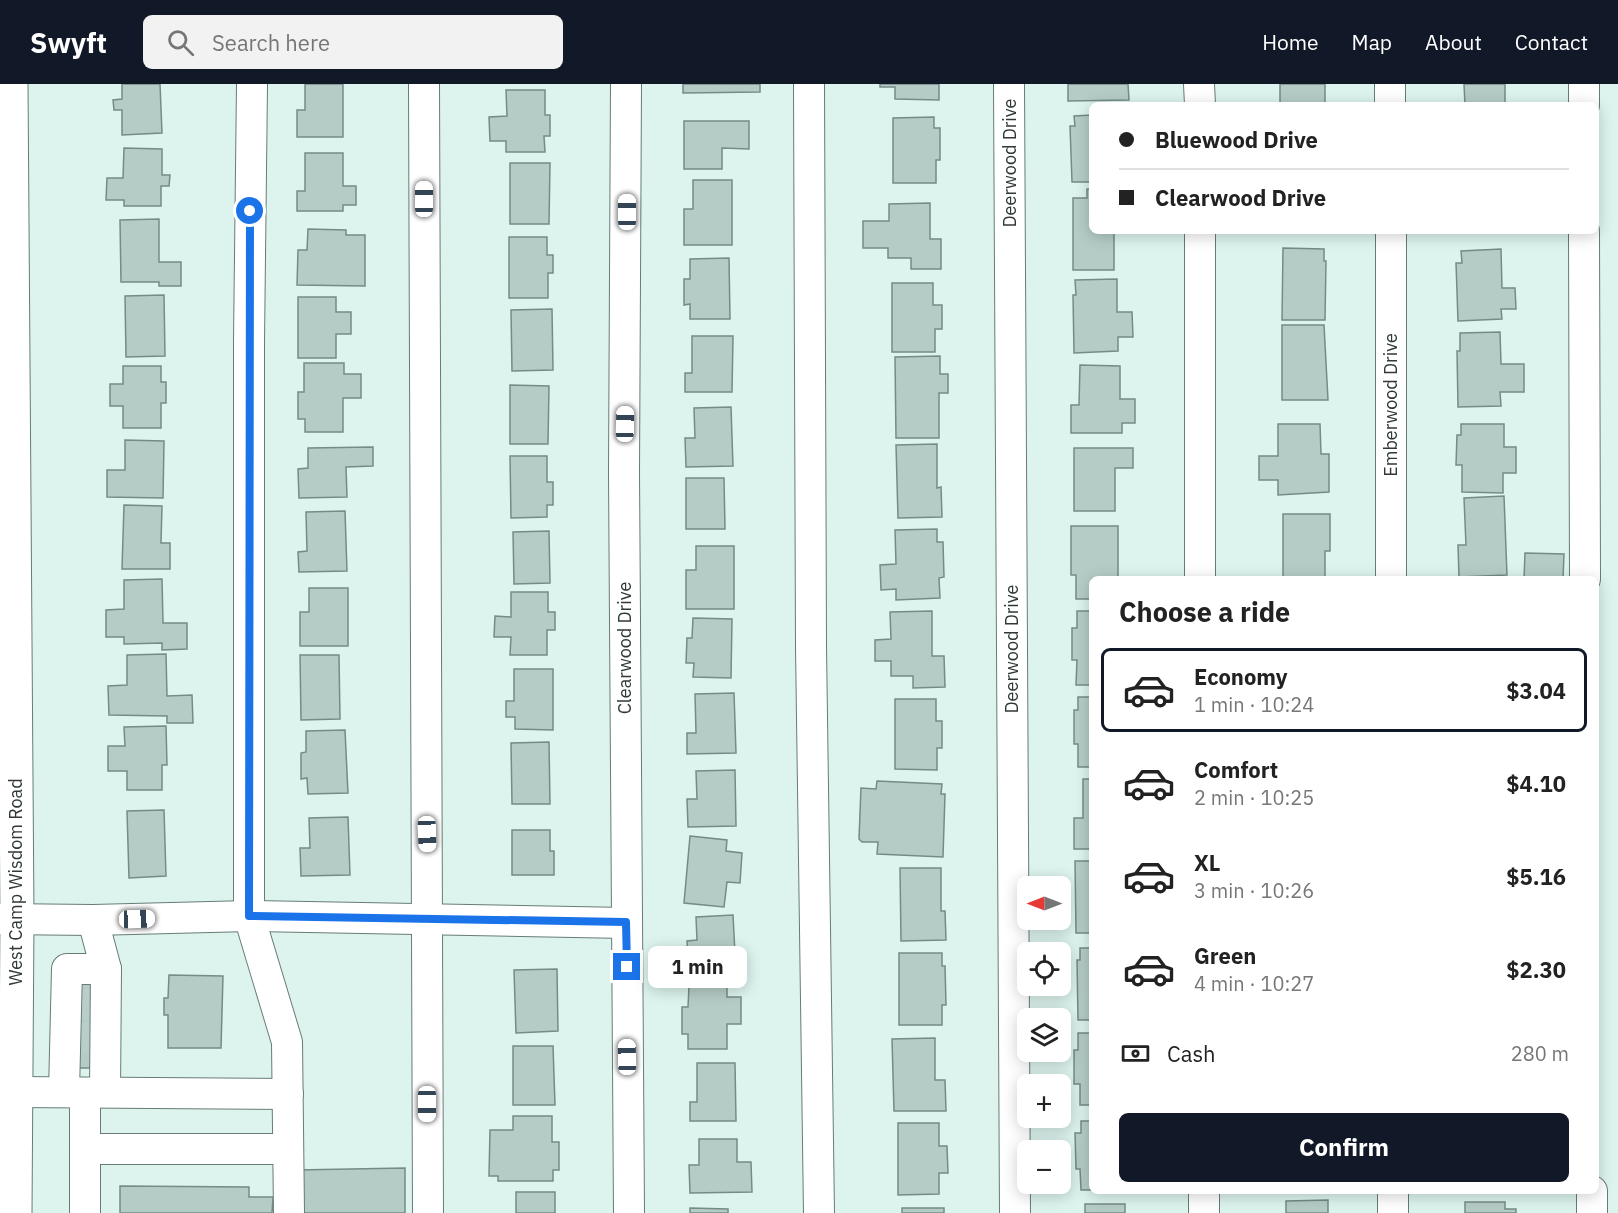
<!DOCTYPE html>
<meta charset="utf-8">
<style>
:root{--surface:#fff;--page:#f2f2f2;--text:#222;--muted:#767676;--line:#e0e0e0;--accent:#111827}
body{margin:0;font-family:"IBM Plex Sans",sans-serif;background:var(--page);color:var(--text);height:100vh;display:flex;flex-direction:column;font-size:22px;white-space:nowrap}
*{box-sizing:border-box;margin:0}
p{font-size:20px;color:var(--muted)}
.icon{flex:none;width:33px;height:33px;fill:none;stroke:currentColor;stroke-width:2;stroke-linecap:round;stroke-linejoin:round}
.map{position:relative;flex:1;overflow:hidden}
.panel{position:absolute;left:1089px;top:492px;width:510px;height:618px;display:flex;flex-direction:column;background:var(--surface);border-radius:9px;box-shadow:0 3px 15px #0003}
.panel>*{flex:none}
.banner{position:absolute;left:1089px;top:18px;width:510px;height:132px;border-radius:9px;box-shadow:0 3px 15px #0003;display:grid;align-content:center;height:132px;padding:0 30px;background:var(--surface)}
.needle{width:39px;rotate:270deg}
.fabs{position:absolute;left:1017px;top:792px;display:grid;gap:12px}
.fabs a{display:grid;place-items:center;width:54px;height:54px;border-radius:9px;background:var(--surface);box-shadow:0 3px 15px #0003;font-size:30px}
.end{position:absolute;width:27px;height:27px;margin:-14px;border:8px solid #1a73e8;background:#fff;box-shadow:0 0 0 3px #fff}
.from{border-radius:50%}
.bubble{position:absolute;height:42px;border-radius:9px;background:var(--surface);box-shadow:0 3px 15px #0003;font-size:20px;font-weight:700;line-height:42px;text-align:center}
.car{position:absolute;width:18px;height:36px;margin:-18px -9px;border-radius:8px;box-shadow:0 0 4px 2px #0007;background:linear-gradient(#fff 24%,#345 0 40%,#fff 0 76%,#345 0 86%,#fff 0)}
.banner b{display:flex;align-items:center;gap:21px;height:57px;font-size:22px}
.banner b+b{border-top:2px solid var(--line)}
.banner i{width:15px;height:15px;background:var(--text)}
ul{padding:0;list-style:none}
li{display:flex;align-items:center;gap:18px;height:84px;margin:0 12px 9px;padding:0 18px;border:3px solid transparent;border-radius:9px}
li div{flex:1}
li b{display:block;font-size:22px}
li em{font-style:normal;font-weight:700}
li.selected{border-color:var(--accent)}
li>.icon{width:54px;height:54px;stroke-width:1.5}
h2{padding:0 30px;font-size:27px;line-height:72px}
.pay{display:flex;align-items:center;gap:15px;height:66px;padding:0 30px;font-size:22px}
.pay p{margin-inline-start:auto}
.button{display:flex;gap:12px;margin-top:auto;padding:12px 30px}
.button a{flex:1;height:69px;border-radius:9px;background:var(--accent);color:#fff;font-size:24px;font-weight:700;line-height:69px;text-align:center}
header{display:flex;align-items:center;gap:36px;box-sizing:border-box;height:84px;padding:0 30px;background:var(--accent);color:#fff}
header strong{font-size:28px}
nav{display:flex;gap:33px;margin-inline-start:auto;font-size:21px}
.search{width:420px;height:54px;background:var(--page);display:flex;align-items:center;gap:15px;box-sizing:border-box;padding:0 21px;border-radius:9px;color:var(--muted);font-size:22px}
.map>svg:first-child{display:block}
</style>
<header>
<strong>Swyft</strong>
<div class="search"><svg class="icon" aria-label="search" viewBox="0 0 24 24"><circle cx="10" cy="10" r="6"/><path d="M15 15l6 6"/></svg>Search here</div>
<nav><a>Home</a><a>Map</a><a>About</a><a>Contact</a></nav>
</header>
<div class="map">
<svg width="1618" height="1129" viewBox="0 0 1618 1129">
<rect width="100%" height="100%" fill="#dcf3ee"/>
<!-- building -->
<g fill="#b5ccc6" stroke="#758b86" stroke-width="1.5">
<path d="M 122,0 L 160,0 L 162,49 L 122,51 L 122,26 L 114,26 L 113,16 L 122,15 Z"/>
<path d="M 305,0 L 343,0 L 343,53 L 297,53 L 297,26 L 305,26 Z"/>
<path d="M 683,0 L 760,0 L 760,8 L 683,9 Z"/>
<path d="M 880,0 L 939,0 L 939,16 L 895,15 L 895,3 L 880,3 Z"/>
<path d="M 1068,0 L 1128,0 L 1129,16 L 1068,17 Z"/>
<rect x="1280" y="0" width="45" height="21"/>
<path d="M 1464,0 L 1505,0 L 1505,21 L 1465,21 Z"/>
<path d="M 506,6 L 545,6 L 545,31 L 550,31 L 550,52 L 544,52 L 545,68 L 506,68 L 506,57 L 490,57 L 489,33 L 507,32 Z"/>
<path d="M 1092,31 L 1092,98 L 1072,98 L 1070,42 L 1075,42 L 1074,32 Z"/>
<path d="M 934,33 L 934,44 L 940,44 L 940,76 L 936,76 L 936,99 L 893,99 L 893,34 Z"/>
<path d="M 684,37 L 749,37 L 749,65 L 722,64 L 722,85 L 684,85 Z"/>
<path d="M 124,64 L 162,65 L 162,91 L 170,91 L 169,102 L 161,102 L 161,122 L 124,122 L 124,116 L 106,116 L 107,94 L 123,94 Z"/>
<path d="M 305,69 L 343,69 L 343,102 L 356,102 L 356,121 L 343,121 L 343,127 L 297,127 L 297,107 L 305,107 Z"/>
<path d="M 510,79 L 550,79 L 549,140 L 510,140 Z"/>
<path d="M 693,96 L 732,96 L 732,161 L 684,161 L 684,125 L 693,125 Z"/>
<path d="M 1087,105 L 1092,105 L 1092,147 L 1114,147 L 1114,186 L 1073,186 L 1073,114 L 1087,114 Z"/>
<path d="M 930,119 L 930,155 L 941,155 L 941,185 L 911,185 L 911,174 L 888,174 L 888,164 L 863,164 L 863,137 L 889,137 L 889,120 Z"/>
<path d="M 159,135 L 159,178 L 181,178 L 181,202 L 159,202 L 159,198 L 121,198 L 120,136 Z"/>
<path d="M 308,145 L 346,146 L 346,151 L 365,151 L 365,202 L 297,201 L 298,166 L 307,166 Z"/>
<path d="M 509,153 L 547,153 L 547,171 L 553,171 L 553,189 L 548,189 L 548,214 L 509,214 Z"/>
<path d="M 1283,164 L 1324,165 L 1324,177 L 1326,177 L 1325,236 L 1282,236 Z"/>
<path d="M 1501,165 L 1502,204 L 1515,204 L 1516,225 L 1501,225 L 1502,235 L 1458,237 L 1456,179 L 1462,179 L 1461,167 Z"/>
<path d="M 729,174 L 730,235 L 690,235 L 690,220 L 684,221 L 684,195 L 690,195 L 690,175 Z"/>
<path d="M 1117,195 L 1117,228 L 1132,228 L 1133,253 L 1118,253 L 1118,267 L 1074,269 L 1073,211 L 1076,211 L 1075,196 Z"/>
<path d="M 892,199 L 933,199 L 933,221 L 942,221 L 942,245 L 935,245 L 935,268 L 892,268 Z"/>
<path d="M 164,211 L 165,272 L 126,273 L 125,212 Z"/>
<path d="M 298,213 L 336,213 L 336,228 L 351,228 L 351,250 L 336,250 L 336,274 L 298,274 Z"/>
<path d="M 552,225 L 553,286 L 512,287 L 511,226 Z"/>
<path d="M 1282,241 L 1324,241 L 1328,316 L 1282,316 Z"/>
<path d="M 1500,248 L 1501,280 L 1524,280 L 1524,308 L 1500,308 L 1501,322 L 1458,323 L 1457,267 L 1460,267 L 1460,249 Z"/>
<path d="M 692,252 L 733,252 L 732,308 L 685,308 L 685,289 L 692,289 Z"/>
<path d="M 940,272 L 940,290 L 948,290 L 948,309 L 939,309 L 939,354 L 896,354 L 895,273 Z"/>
<path d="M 304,279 L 344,279 L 344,290 L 361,290 L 361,314 L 343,314 L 343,348 L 305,348 L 305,335 L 298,335 L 298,308 L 304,308 Z"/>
<path d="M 1080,281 L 1120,282 L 1120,315 L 1135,315 L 1135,339 L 1122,339 L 1122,349 L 1071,349 L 1071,321 L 1079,321 Z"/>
<path d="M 123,282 L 161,282 L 161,298 L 166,298 L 166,319 L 161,319 L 161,344 L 123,344 L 123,322 L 110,322 L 110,300 L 123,300 Z"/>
<path d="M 510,301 L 549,302 L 548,360 L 510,360 Z"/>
<path d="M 731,323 L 733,382 L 686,383 L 685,354 L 695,354 L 694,324 Z"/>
<path d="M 1278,340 L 1320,340 L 1321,370 L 1329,370 L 1329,408 L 1278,411 L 1278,396 L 1259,396 L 1259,372 L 1278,372 Z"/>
<path d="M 1461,340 L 1504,340 L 1504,363 L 1516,363 L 1516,389 L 1503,389 L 1503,409 L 1462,408 L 1462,381 L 1456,381 L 1457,351 L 1461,351 Z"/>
<path d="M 125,356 L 164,357 L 163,414 L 107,413 L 107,386 L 125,386 Z"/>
<path d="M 937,360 L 937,404 L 941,403 L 942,433 L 898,434 L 896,361 Z"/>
<path d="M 373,363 L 373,382 L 346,383 L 347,413 L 299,414 L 298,385 L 308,384 L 308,364 Z"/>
<path d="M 1074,364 L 1133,364 L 1133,384 L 1115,384 L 1115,427 L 1074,427 Z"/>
<path d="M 510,372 L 547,372 L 547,398 L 553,398 L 553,421 L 547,421 L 547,433 L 511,434 Z"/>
<path d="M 686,394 L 724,394 L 725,445 L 686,445 Z"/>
<path d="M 1504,412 L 1507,491 L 1459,493 L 1458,461 L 1466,461 L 1464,414 Z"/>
<path d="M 124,421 L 162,422 L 161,459 L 170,459 L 170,485 L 122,485 Z"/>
<path d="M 345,427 L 347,487 L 299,488 L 298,468 L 307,467 L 306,428 Z"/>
<path d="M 1283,430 L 1330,430 L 1330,467 L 1325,467 L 1325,495 L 1283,495 Z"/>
<path d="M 1071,442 L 1118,442 L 1118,495 L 1092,495 L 1092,515 L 1076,515 L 1076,491 L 1071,491 Z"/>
<path d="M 937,445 L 937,458 L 943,458 L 944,493 L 939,494 L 940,514 L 896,516 L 896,505 L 881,506 L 880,481 L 896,480 L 895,446 Z"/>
<path d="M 549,447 L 550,499 L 514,500 L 513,448 Z"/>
<path d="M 696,462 L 734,462 L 734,525 L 686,525 L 686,486 L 696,486 Z"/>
<path d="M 1525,469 L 1564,470 L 1563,495 L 1524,495 Z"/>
<path d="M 162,495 L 163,539 L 187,539 L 187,565 L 162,566 L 162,559 L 124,560 L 124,553 L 106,553 L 106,526 L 124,525 L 124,496 Z"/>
<path d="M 309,504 L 348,504 L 348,562 L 300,562 L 300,528 L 309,528 Z"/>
<path d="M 511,508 L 548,508 L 548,528 L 555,528 L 555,546 L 547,546 L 547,571 L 510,571 L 511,553 L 494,553 L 495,532 L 511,533 Z"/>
<path d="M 932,527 L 932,572 L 944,572 L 945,603 L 913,604 L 913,592 L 891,592 L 891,577 L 875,577 L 875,556 L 891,555 L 890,528 Z"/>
<path d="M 1077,527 L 1092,527 L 1092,601 L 1076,601 L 1077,576 L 1072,576 L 1072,544 L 1077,544 Z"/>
<path d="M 693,534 L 732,535 L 731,594 L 693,593 L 694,579 L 686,579 L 687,554 L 692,554 Z"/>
<path d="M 166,570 L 167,612 L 192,611 L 193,639 L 167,639 L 167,632 L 109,631 L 108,602 L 127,601 L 127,571 Z"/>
<path d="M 300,571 L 339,571 L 340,635 L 301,636 Z"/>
<path d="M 514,585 L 553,585 L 553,646 L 515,645 L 515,633 L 506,633 L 506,617 L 514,617 Z"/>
<path d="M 734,609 L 736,669 L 687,670 L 687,649 L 696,649 L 695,610 Z"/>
<path d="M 1078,613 L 1092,613 L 1092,683 L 1078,683 L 1078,660 L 1074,660 L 1074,626 L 1078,626 Z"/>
<path d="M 895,615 L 936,615 L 936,637 L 942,637 L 942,664 L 937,664 L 937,686 L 895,685 Z"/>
<path d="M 166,642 L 167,681 L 162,681 L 162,706 L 127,706 L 127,687 L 108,687 L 108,662 L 125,662 L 124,643 Z"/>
<path d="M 345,646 L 348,709 L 308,710 L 307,694 L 301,695 L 301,669 L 306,668 L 306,647 Z"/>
<path d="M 549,658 L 550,720 L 512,720 L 511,659 Z"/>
<path d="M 735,686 L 736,742 L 688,743 L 687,715 L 697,715 L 696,687 Z"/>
<path d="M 1083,695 L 1092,695 L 1092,765 L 1074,765 L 1074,734 L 1083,734 Z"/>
<path d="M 877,697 L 942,700 L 941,710 L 945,710 L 943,773 L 877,770 L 878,758 L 862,758 L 859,755 L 861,704 L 876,705 Z"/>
<path d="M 164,726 L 166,792 L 129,794 L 127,727 Z"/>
<path d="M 348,733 L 350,791 L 301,792 L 300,764 L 310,764 L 309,734 Z"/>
<path d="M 512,746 L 550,746 L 550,767 L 554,767 L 554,791 L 512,791 Z"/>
<path d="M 690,752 L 727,756 L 726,767 L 742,769 L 740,799 L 727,798 L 724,823 L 684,819 Z"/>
<path d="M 1075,777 L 1092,777 L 1092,849 L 1076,849 Z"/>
<path d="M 900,784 L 941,784 L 941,827 L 945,827 L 946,856 L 901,857 Z"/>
<path d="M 733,831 L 736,889 L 689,891 L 687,857 L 697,856 L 696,833 Z"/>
<path d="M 1080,864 L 1092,864 L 1092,936 L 1078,936 L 1077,876 L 1080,876 Z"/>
<path d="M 899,869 L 942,869 L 942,882 L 945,882 L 946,921 L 942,921 L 942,941 L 899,941 Z"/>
<path d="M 557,885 L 558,947 L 516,949 L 514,886 Z"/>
<path d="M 169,891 L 223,892 L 221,964 L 168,964 L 168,931 L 164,931 L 164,914 L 168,914 Z"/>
<path d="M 74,892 L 98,892 L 97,984 L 72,984 Z"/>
<path d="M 689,902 L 727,903 L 727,913 L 741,913 L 741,940 L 727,940 L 727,965 L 688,965 L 688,950 L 682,950 L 682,923 L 688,923 Z"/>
<path d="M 1078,949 L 1092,949 L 1092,1021 L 1080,1021 L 1080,1000 L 1074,1000 L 1074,966 L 1078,966 Z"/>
<path d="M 935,954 L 935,996 L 945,996 L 946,1027 L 894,1027 L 892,955 Z"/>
<path d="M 513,962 L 553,962 L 555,1021 L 513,1021 Z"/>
<path d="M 697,979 L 735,979 L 736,1037 L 690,1037 L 690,1018 L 697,1018 Z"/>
<path d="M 513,1032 L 552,1032 L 552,1058 L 559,1058 L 559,1086 L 553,1086 L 553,1097 L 498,1097 L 498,1092 L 489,1092 L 490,1046 L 513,1046 Z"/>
<path d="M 1081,1037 L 1092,1037 L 1092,1106 L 1081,1106 L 1080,1085 L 1076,1085 L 1075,1049 L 1081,1049 Z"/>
<path d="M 898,1039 L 939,1039 L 939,1062 L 947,1062 L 948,1089 L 939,1089 L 939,1110 L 898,1111 Z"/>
<path d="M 699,1055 L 737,1055 L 737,1078 L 751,1078 L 752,1108 L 690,1109 L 689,1081 L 699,1081 Z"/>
<path d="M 405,1084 L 405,1129 L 296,1129 L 296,1086 Z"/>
<path d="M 120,1102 L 249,1103 L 249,1113 L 273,1113 L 272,1129 L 120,1129 Z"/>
<rect x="516" y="1108" width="39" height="21"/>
<path d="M 1328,1116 L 1328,1129 L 1286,1129 L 1286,1117 Z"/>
<path d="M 1465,1118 L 1505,1118 L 1505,1125 L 1516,1125 L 1516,1129 L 1465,1129 Z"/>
<rect x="1085" y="1120" width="40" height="9"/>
<path d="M 690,1124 L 728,1125 L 728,1129 L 690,1129 Z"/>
<rect x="902" y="1124" width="42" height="5"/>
</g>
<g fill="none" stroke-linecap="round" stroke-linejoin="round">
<!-- minor-tunnel -->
<g stroke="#bacec9" stroke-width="30" stroke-dasharray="30 15" stroke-linecap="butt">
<path d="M 74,920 L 98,920"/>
<path d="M 73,954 L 97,954"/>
</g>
<!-- minor casing -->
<g stroke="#677c77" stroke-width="32">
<g id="minor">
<path d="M 252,0 L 249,258 L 249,832 L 287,958 L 289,1129"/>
<path d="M 424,0 L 428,1129"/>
<path d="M 626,0 L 624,388 L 629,1129"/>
<path d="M 809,0 L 811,562 L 819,1129"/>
<path d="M 1009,0 L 1015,1129"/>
<path d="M 1199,0 L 1200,21"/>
<path d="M 1390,0 L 1390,21"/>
<path d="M 1584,21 L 1584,0"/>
<path d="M 1391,147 L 1391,495"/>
<path d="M 1584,147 L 1585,495"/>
<path d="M 1200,495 L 1200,147"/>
<path d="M 0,835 L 93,836 L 249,832 L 626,839"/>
<path d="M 93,836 L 106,885 L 105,1008"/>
<path d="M 15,1008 L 288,1010"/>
<path d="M 64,1008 L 67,885 L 106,885"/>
<path d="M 85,1009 L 85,1129"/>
<path d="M 85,1065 L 288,1065"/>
<path d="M 1393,1107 L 1393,1129"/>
<path d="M 1592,1107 L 1592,1129"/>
<path d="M 1204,1129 L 1204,1107"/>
</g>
</g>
<!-- major casing -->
<g stroke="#677c77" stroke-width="35">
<path id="major" d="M 11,0 L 17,835 L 15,1129"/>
</g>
<!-- minor -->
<use href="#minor" stroke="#fff" stroke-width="30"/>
<!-- major -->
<use href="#major" stroke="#fff" stroke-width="33"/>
</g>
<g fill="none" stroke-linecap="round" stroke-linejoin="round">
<!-- route -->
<path stroke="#1a73e8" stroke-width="8" d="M 250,127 L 249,832 L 626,838 L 627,883"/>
</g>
<g text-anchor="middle" stroke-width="4.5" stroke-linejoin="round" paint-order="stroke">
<!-- street labels -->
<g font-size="18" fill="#303937" stroke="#fff">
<text transform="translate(1010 79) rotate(-90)" y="6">Deerwood Drive</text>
<text transform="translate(1391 321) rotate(-90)" y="6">Emberwood Drive</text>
<text transform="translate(625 564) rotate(-90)" y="6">Clearwood Drive</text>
<text transform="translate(1012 565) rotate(-90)" y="6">Deerwood Drive</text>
<text transform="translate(16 798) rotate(-90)" y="6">West Camp Wisdom Road</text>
</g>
</g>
</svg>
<div class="fabs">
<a><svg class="needle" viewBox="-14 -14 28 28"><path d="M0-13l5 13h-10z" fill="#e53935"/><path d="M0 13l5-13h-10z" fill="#767676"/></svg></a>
<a><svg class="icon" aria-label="locate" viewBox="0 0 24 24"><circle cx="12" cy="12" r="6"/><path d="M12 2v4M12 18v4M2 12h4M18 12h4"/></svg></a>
<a><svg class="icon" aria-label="layers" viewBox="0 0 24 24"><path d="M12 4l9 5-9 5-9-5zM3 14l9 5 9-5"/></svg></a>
<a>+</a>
<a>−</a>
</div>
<i class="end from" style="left:250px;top:127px"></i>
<i class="end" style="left:627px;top:883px"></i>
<div class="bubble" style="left:648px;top:862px;width:99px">1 min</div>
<i class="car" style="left:424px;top:115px;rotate:0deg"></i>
<i class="car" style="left:627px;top:128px;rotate:0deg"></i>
<i class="car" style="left:625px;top:340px;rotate:1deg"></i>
<i class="car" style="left:427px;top:750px;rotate:178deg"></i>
<i class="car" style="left:137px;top:835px;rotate:88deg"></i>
<i class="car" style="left:627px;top:973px;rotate:359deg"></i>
<i class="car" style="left:427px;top:1020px;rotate:180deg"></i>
<div class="banner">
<b><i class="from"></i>Bluewood Drive</b>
<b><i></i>Clearwood Drive</b>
</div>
<section class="panel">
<h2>Choose a ride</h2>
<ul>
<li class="selected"><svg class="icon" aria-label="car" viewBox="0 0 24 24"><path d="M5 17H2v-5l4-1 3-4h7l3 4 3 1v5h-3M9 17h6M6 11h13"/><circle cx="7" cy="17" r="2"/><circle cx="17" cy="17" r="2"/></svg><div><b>Economy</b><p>1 min · 10:24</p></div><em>$3.04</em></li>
<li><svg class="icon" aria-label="car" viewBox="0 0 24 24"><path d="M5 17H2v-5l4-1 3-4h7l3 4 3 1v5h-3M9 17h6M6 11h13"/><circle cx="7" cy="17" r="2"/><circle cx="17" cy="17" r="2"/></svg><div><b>Comfort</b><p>2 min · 10:25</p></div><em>$4.10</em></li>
<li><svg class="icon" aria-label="car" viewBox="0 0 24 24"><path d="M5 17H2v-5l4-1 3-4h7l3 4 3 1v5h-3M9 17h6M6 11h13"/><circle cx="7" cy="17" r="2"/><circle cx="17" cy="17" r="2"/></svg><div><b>XL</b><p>3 min · 10:26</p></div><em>$5.16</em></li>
<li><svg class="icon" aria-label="car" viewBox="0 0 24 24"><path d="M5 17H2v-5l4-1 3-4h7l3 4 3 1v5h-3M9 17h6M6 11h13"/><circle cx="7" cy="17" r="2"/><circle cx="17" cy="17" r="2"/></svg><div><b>Green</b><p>4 min · 10:27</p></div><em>$2.30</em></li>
</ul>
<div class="pay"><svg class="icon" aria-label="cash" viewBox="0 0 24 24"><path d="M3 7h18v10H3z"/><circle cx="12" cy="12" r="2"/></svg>Cash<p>280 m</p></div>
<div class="button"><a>Confirm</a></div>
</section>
</div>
